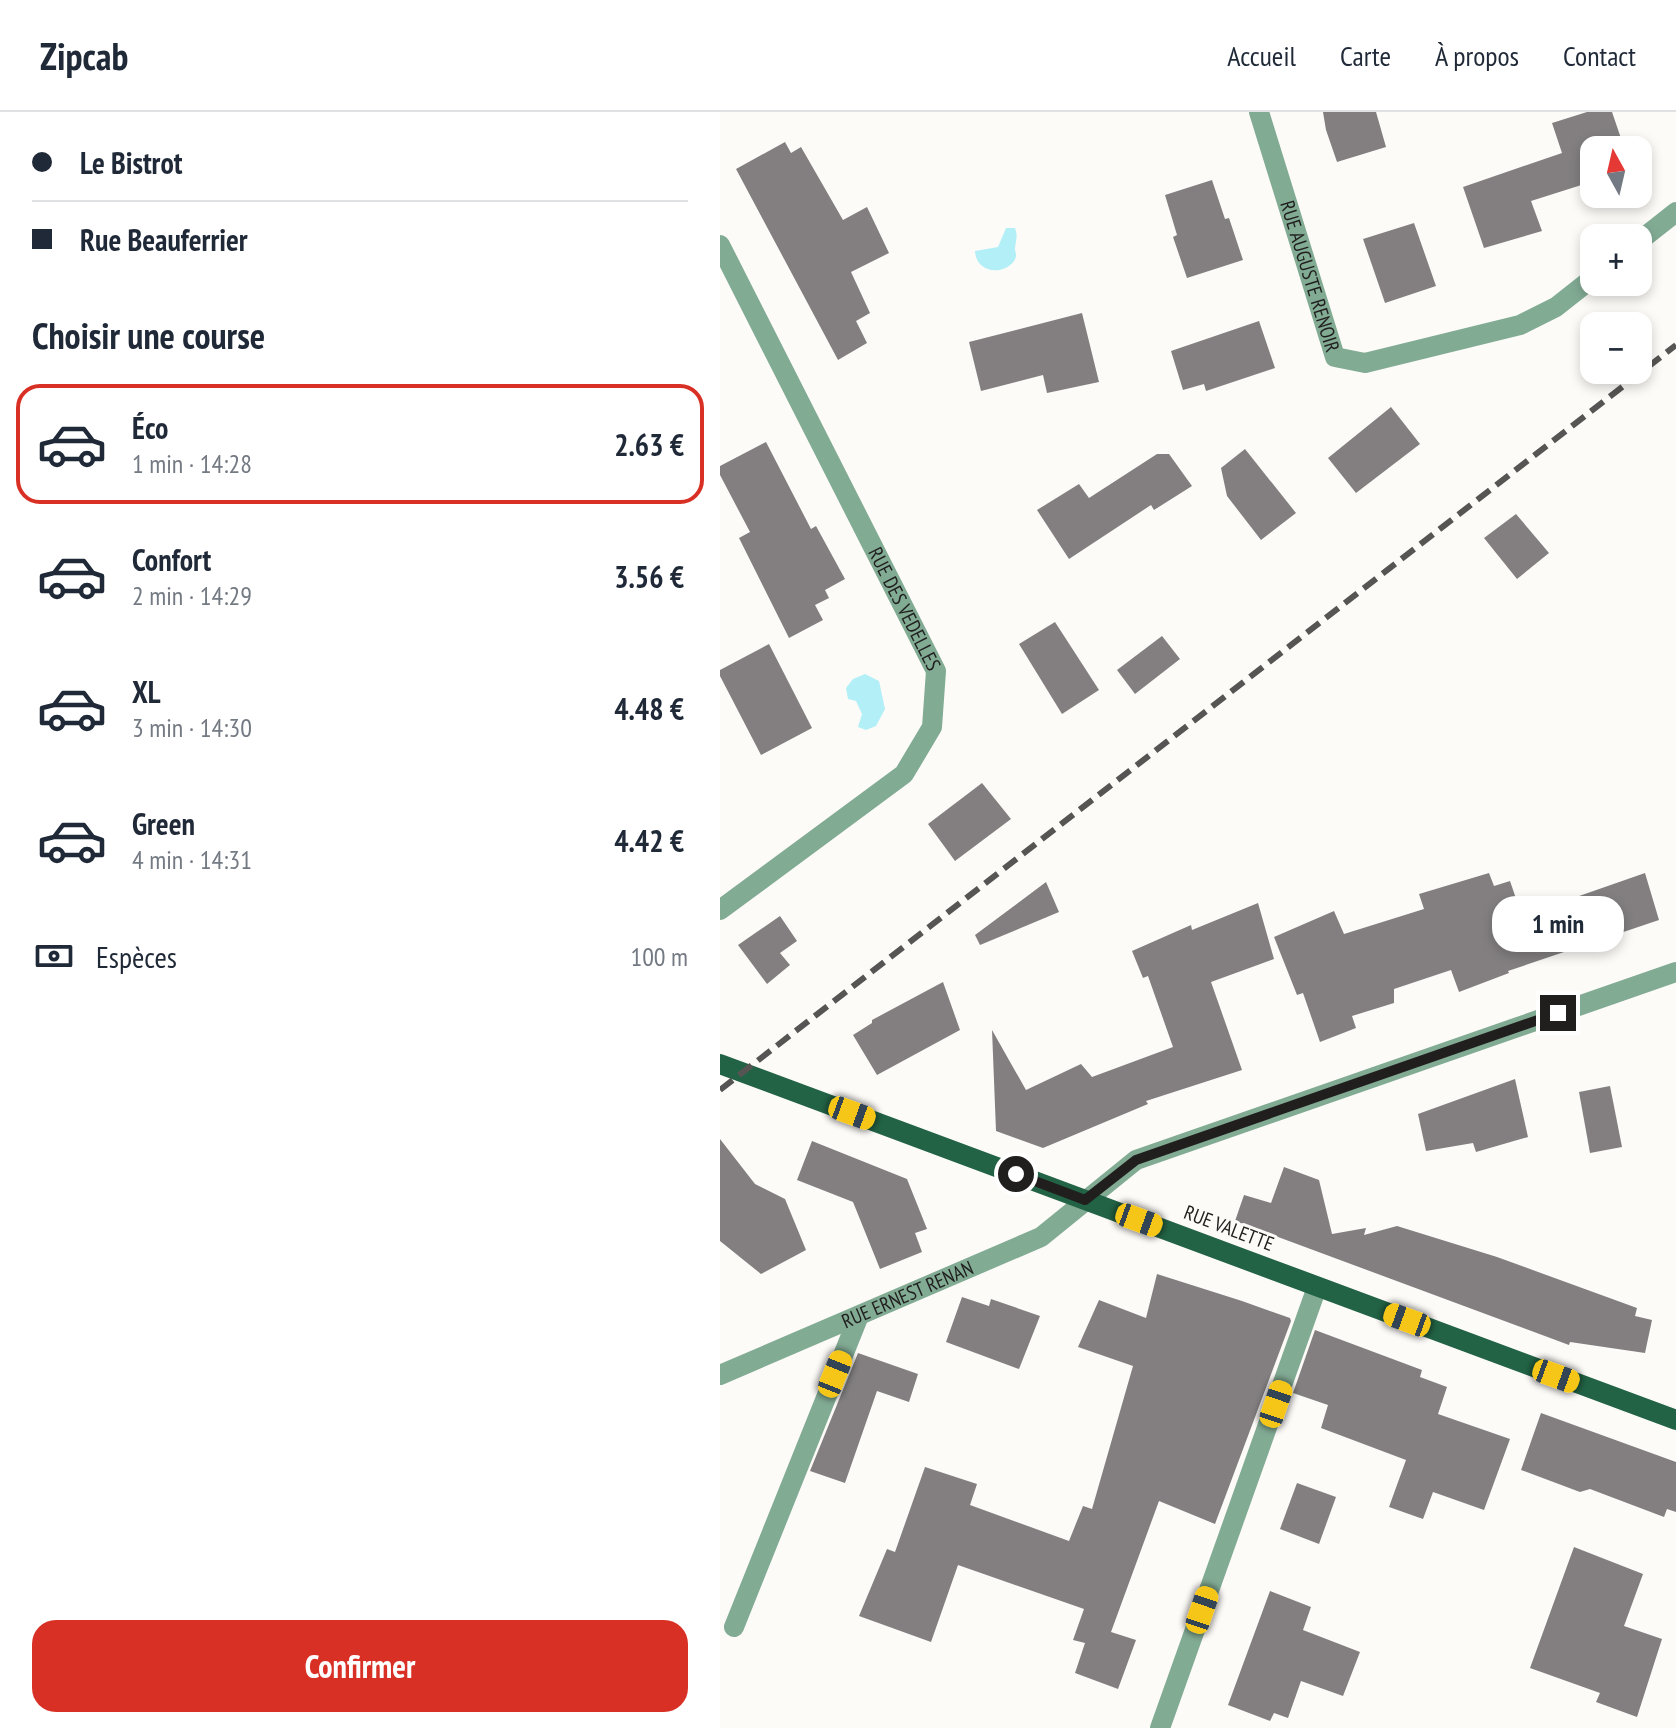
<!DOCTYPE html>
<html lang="fr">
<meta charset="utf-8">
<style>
:root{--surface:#fff;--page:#f6f6f7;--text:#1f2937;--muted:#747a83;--line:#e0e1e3;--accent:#d93025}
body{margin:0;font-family:"PT Sans Narrow",sans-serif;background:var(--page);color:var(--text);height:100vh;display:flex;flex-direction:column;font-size:30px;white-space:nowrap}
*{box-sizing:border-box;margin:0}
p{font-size:26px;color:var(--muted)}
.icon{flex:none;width:44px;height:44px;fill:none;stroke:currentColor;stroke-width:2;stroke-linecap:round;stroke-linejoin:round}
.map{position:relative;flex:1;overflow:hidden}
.details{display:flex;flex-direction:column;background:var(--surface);width:720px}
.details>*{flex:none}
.top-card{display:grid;align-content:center;height:176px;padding:0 32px;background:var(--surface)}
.needle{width:52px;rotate:352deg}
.tools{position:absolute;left:860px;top:24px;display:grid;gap:16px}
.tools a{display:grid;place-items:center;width:72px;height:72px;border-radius:16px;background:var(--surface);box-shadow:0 4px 12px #0003;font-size:40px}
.end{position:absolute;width:36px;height:36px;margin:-18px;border:10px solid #201f1e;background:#fff;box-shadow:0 0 0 4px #fff}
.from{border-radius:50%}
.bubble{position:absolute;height:56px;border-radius:24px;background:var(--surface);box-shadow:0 4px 12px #0003;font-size:26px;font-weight:700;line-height:56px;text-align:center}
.car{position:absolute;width:24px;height:48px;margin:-24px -12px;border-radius:10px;box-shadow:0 0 6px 2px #0007;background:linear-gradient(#f5c518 24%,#345 0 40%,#f5c518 0 76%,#345 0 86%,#f5c518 0)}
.top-card b{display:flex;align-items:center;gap:28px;height:76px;font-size:30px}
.top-card b+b{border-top:2px solid var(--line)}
.top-card i{width:20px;height:20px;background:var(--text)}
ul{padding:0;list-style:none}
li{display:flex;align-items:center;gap:24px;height:120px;margin:0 16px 12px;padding:0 16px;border:4px solid transparent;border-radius:24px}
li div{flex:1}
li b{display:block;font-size:30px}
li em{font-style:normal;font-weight:700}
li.active{border-color:var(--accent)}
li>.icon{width:72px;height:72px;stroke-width:1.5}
h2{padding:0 32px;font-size:36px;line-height:96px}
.pay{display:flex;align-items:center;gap:20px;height:88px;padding:0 32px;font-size:30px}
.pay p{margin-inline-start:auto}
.primary-button{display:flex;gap:16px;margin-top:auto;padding:16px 32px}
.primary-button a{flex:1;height:92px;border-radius:24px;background:var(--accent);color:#fff;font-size:32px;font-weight:700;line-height:92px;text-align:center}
header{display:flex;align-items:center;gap:48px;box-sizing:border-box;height:112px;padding:0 40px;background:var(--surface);border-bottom:2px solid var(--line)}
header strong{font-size:38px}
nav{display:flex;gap:44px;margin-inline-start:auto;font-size:28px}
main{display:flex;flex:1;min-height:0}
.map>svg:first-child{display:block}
</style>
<header>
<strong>Zipcab</strong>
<nav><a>Accueil</a><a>Carte</a><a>À propos</a><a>Contact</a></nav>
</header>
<main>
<section class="details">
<div class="top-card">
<b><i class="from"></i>Le Bistrot</b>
<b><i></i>Rue Beauferrier</b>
</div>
<h2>Choisir une course</h2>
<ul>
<li class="active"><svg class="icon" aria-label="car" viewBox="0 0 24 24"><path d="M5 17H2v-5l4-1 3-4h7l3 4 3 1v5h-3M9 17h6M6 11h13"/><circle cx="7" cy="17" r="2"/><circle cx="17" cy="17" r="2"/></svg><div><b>Éco</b><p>1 min · 14:28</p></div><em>2.63 €</em></li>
<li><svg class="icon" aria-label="car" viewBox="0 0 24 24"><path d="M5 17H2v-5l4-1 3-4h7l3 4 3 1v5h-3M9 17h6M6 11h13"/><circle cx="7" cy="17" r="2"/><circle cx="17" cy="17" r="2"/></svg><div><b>Confort</b><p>2 min · 14:29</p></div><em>3.56 €</em></li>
<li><svg class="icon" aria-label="car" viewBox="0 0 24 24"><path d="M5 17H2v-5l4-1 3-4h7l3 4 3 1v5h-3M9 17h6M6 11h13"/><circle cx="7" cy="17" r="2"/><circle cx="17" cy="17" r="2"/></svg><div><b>XL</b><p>3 min · 14:30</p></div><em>4.48 €</em></li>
<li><svg class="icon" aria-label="car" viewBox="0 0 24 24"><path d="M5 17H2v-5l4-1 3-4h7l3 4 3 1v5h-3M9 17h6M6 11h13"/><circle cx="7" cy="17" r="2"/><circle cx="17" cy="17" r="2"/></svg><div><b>Green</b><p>4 min · 14:31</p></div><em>4.42 €</em></li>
</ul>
<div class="pay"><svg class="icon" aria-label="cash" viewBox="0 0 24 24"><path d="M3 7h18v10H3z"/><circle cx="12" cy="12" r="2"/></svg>Espèces<p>100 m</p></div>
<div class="primary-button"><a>Confirmer</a></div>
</section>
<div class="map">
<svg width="956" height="1616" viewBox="0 0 956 1616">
<rect width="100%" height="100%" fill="#fdfbf8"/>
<!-- water -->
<g fill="#b2eff6">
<path d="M 286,116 L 295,116 C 298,125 296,127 295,136 C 295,142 298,142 294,149 C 283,164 256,161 255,139 L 278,135 Z"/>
<path d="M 145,562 L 159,569 L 165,597 L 156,614 L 146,618 L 138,615 L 142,602 L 136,589 L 128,587 L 126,576 L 133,567 Z"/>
</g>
<!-- building -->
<g fill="#837f81">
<path d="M 603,0 L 656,0 L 666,35 L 617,50 L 606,18 Z"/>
<path d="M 867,0 L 892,0 L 905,38 L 874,38 L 874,69 L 811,89 L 822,119 L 764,136 L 743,75 L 842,41 L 832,11 Z"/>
<path d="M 65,30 L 71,41 L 81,35 L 123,108 L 147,95 L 169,141 L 131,160 L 150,201 L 136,209 L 147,231 L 118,248 L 16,57 Z"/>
<path d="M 492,68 L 505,107 L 509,106 L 523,148 L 467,166 L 453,125 L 457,123 L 445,83 Z"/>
<path d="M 694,111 L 716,174 L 665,191 L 643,127 Z"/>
<path d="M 362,201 L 379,270 L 327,281 L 323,263 L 261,279 L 249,230 Z"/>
<path d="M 539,209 L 555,256 L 486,279 L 484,272 L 463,278 L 451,239 Z"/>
<path d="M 671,295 L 700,332 L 636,381 L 608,346 Z"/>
<path d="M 46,330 L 91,417 L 96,414 L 125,467 L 105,478 L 109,486 L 95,493 L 103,508 L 69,526 L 19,426 L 30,420 L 0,363 L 0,354 Z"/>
<path d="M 525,337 L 576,401 L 541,428 L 507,384 L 501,356 Z"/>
<path d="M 437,342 L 449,342 L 472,374 L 434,398 L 431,393 L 349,447 L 317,398 L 359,372 L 369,386 Z"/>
<path d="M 796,402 L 829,441 L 797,467 L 764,426 Z"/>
<path d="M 335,510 L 379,578 L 342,602 L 299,532 Z"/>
<path d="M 442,524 L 460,547 L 415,582 L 397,558 Z"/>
<path d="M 49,532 L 92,616 L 41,643 L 0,564 L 0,558 Z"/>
<path d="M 262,671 L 291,707 L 235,749 L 208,712 Z"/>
<path d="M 769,761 L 774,774 L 790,769 L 802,804 L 925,761 L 939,808 L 788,859 L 789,861 L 739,880 L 731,858 L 674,877 L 674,891 L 632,904 L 636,916 L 600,930 L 583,881 L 577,883 L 554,825 L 614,799 L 624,822 L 704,797 L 699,782 Z"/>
<path d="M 326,770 L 339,800 L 260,833 L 255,823 Z"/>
<path d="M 538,791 L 554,847 L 491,870 L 522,958 L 426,989 L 428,992 L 323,1036 L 276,1019 L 272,918 L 306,978 L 361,952 L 372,965 L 453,935 L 428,864 L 423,866 L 412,839 L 471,813 L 472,818 Z"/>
<path d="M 60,804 L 77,829 L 60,841 L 70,853 L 47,872 L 18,833 Z"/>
<path d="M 223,870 L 240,918 L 157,963 L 133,923 L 152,911 L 152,908 Z"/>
<path d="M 795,967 L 808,1025 L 756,1040 L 753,1031 L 706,1039 L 698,1002 Z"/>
<path d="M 890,974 L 902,1035 L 870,1041 L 859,980 Z"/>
<path d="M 0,1027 L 35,1072 L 65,1087 L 86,1138 L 41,1162 L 0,1129 Z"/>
<path d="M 92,1029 L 187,1067 L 207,1117 L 195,1121 L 202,1140 L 160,1157 L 133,1090 L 77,1068 Z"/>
<path d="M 564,1055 L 599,1068 L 612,1122 L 646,1116 L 644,1123 L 677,1114 L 777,1145 L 917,1196 L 915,1204 L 932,1208 L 925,1241 L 850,1230 L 849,1233 L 515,1109 L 524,1083 L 551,1091 Z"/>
<path d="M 437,1162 L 522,1189 L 570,1206 L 571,1209 L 495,1412 L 439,1389 L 391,1520 L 416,1528 L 398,1577 L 355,1561 L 365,1531 L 353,1528 L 364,1497 L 238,1453 L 211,1530 L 139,1504 L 167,1437 L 175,1440 L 205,1355 L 257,1372 L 250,1393 L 349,1429 L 363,1394 L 372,1397 L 413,1254 L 358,1235 L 379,1188 L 426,1206 Z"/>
<path d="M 242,1185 L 269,1194 L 271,1187 L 320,1204 L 299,1257 L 226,1230 Z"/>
<path d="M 595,1218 L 702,1258 L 700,1265 L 727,1275 L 718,1302 L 790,1327 L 764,1398 L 713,1380 L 703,1407 L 669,1395 L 686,1348 L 601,1316 L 608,1293 L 573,1281 Z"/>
<path d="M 138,1241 L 198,1262 L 189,1290 L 157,1279 L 125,1371 L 90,1359 Z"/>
<path d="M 821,1301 L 956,1350 L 956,1400 L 947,1397 L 944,1405 L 870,1377 L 860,1380 L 801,1358 Z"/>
<path d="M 577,1371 L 616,1385 L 599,1432 L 560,1417 Z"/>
<path d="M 854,1435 L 923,1462 L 904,1514 L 942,1527 L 917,1605 L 876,1590 L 880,1581 L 810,1556 Z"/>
<path d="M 550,1479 L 591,1495 L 583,1518 L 640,1540 L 623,1584 L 581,1569 L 568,1606 L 554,1601 L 550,1609 L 508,1593 Z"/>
</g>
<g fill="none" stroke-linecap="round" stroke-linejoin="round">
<!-- minor -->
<g stroke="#82ab94" stroke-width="20">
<path id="s1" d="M 539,0 L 615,245 L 645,251 L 800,213 L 836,195 L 874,165"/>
<path d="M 918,130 L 956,100"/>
<path id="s2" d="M 0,133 L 216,559 L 212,615 L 184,662 L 0,798"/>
<path id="s3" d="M 0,1263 L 321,1125 L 416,1048 L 956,860"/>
<path d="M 14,1515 L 138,1206"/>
<path d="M 440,1616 L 597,1175"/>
</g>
<!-- major -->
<path stroke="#226345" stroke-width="20" d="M 0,952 L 956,1308"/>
<!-- rail -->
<path stroke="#565554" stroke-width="6" stroke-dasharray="16 8" stroke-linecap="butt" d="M 0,978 L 956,233"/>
</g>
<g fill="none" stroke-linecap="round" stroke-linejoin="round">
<!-- route -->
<path stroke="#201f1e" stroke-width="10" d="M 296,1062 L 365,1088 L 416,1048 L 838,901"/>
</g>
<g text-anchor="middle" stroke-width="6" stroke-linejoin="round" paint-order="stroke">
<!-- street labels -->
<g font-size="20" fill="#201f1e" stroke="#fdfbf8">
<text dy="7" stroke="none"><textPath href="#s1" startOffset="172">RUE AUGUSTE RENOIR</textPath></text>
<text dy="7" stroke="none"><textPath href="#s2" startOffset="408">RUE DES VEDELLES</textPath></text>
<text transform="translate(509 1116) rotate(21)" y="7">RUE VALETTE</text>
<text dy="7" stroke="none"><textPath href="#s3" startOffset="204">RUE ERNEST RENAN</textPath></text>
</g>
</g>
</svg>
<div class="tools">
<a><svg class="needle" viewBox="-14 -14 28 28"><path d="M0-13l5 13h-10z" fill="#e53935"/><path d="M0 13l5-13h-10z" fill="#747a83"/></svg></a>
<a>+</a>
<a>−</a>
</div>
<i class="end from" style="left:296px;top:1062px"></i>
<i class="end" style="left:838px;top:901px"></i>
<div class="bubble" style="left:772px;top:784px;width:132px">1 min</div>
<i class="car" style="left:132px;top:1001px;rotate:110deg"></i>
<i class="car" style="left:419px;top:1108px;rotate:110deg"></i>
<i class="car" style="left:687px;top:1208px;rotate:290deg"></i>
<i class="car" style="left:115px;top:1262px;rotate:22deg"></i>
<i class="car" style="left:836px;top:1264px;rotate:110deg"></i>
<i class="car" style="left:556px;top:1292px;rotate:19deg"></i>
<i class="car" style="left:482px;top:1498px;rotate:19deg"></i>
</div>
</main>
